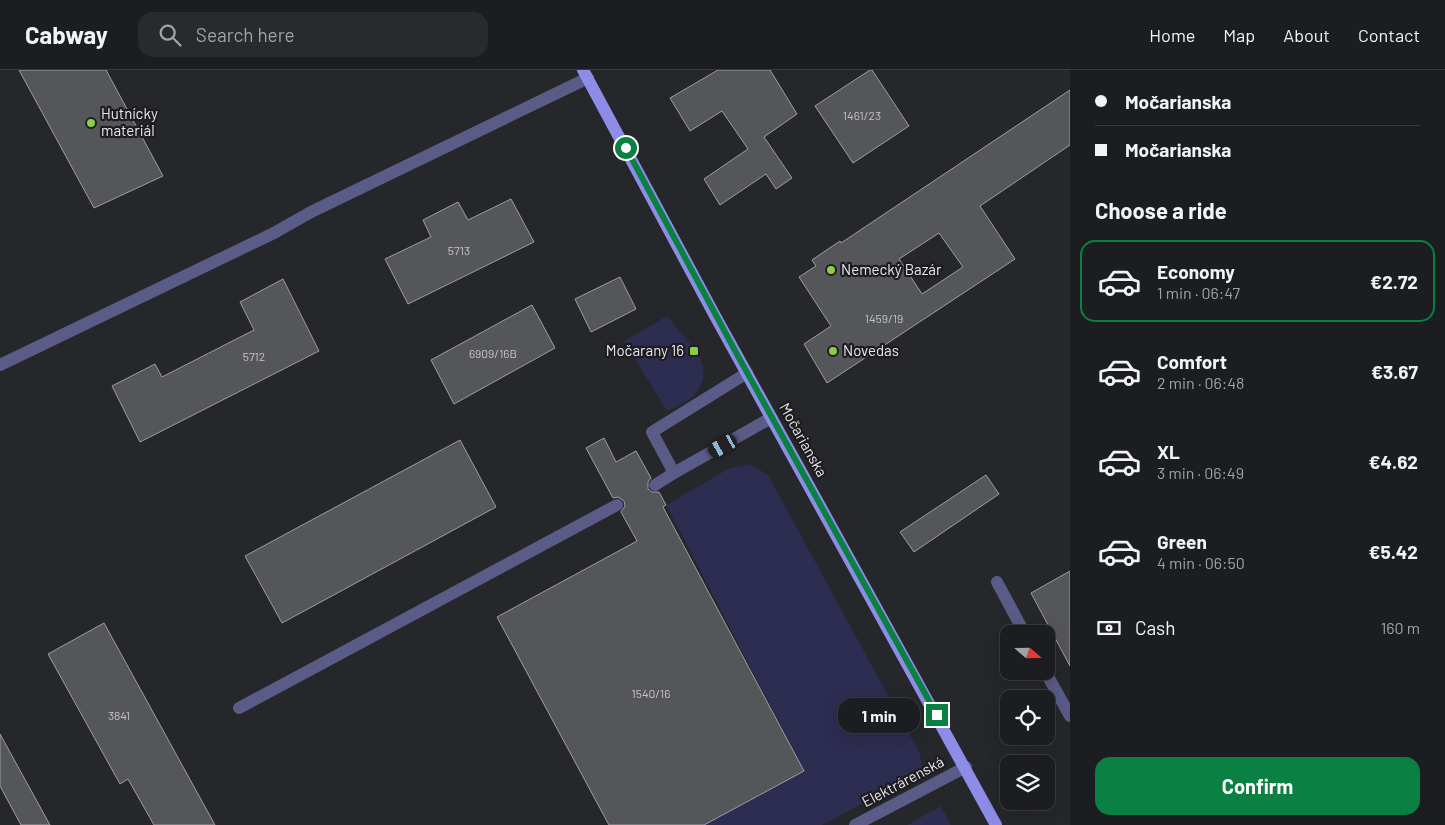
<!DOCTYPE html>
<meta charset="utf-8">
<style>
:root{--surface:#1c1d20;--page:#292a2d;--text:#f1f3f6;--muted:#a0a2a5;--line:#3a3b3e;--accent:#0b8043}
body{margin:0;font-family:Barlow,sans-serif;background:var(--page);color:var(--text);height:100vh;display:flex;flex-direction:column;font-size:19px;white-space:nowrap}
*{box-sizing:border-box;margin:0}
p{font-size:16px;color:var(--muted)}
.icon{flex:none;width:28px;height:28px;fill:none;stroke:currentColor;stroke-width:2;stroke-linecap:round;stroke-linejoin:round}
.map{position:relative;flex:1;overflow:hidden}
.sheet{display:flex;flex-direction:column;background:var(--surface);width:375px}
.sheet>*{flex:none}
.banner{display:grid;align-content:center;height:110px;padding:0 25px;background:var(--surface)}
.needle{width:32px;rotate:110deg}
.buttons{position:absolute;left:1000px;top:555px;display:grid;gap:10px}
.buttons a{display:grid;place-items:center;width:55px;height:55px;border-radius:10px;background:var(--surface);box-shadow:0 5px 20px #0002,0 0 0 1px var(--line);font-size:25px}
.end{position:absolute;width:22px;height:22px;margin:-11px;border:6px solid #0b8043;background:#fff;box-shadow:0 0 0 2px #fff}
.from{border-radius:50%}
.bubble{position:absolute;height:35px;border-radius:15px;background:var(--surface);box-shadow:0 5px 20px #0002,0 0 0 1px var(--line);font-size:16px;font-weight:700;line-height:35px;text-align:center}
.car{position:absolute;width:15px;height:30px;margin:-15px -8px;border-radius:6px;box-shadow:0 0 4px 1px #0007;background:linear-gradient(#222 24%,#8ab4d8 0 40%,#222 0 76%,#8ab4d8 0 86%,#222 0)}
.banner b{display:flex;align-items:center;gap:18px;height:48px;font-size:19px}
.banner b+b{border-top:1px solid var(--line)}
.banner i{width:12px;height:12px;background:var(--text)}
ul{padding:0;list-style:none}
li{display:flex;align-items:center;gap:15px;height:82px;margin:0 10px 8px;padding:0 15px;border:2px solid transparent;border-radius:15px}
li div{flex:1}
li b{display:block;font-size:19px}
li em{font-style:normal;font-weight:700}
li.selected{border-color:var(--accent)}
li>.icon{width:45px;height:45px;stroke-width:1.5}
h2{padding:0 25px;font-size:22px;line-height:60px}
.pay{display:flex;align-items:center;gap:12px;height:55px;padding:0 25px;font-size:19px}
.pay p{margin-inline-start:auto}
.action{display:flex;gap:10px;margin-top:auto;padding:10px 25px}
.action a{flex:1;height:58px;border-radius:15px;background:var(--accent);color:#fff;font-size:20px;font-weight:700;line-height:58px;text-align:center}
header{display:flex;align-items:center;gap:30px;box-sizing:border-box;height:70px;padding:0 25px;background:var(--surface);border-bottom:1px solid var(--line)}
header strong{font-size:24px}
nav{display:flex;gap:28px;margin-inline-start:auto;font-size:18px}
.search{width:350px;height:45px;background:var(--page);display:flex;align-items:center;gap:12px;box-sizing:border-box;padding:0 18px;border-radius:15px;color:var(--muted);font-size:19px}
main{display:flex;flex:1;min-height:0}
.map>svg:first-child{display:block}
</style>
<header>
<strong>Cabway</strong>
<div class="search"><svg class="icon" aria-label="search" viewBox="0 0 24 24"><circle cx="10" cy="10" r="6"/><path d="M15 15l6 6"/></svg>Search here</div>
<nav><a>Home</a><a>Map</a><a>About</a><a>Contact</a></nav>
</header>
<main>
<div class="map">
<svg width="1070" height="755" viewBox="0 0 1070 755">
<rect width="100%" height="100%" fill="#26272a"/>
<!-- green -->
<g fill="#2d2c51">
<path d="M 667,246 C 676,258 698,279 702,293 C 706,304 702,317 694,325 C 687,333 676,337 667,341 L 624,271 Z"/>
<path d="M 751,394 L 768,405 L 920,684 L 922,701 L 822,755 L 704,755 L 804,700 L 666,435 L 730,398 Z"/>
<path d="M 941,736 L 951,755 L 907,755 Z"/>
</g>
<!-- building -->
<g fill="#55565a" stroke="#9e9ea3" fill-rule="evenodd">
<path d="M 19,0 L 106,0 L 163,106 L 94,138 Z"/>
<path d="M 718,0 L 770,0 L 797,44 L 764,67 L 792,108 L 776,119 L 766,104 L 720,135 L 704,109 L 748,79 L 722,41 L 690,61 L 670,28 Z"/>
<path d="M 870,0 L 872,0 L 909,56 L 853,93 L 815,36 Z"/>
<path d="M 1070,20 L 1070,75 L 980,136 L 1015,189 L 827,313 L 804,274 L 831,256 L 799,207 L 816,196 L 812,190 L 840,171 L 841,173 ZM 939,163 L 963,197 L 922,224 L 899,189 Z"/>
<path d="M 511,129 L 534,172 L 408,234 L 385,189 L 431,167 L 423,150 L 458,132 L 468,150 Z"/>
<path d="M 620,207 L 636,239 L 591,262 L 575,229 Z"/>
<path d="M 283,209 L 319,281 L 140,372 L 112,316 L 155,294 L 162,307 L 254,260 L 240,232 Z"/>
<path d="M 532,235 L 555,278 L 454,334 L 431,290 Z"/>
<path d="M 604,368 L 616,392 L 636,381 L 651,408 L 648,412 L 648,419 L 652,422 L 659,422 L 666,435 L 663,437 L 804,701 L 704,755 L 609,755 L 497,547 L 637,471 L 621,442 L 625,436 L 624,431 L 618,427 L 613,428 L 586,378 Z"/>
<path d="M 460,370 L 496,437 L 282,553 L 245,486 Z"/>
<path d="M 986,405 L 999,424 L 914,482 L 900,462 Z"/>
<path d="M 1070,501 L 1070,596 L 1031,523 Z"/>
<path d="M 104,553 L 215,755 L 154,755 L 128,709 L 120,714 L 48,584 Z"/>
<path d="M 0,664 L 50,755 L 21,755 L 0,716 Z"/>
</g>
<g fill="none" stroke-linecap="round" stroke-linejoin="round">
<!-- service -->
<g stroke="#5a5b87" stroke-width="12">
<path d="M 0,295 L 274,163 L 311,142 L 588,8"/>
<path d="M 747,303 L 652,362 L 674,403 L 771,348"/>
<path d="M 655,415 L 674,403"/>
<path d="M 997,512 L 1025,564"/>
<path d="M 1045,601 L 1070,646"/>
<path d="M 239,638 L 617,435"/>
<path d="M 855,755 L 966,697"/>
</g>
<!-- primary -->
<path stroke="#8d8de8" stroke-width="12" d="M 583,0 L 714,244 L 996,755"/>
</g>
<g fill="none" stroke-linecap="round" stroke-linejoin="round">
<!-- route -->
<path stroke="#0b8043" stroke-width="6" d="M 626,78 L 739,288 L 937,645"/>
</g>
<!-- markers -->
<g fill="#8ace48" stroke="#1d1d21" stroke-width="2">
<circle cx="91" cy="53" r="5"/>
<circle cx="831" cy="200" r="5"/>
<rect x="689" y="276" width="10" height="10" rx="2.5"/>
<circle cx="833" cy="281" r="5"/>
</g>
<g text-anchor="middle" stroke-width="4.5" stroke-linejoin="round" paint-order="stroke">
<!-- number labels -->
<g font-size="12" fill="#c4c4c8">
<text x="862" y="50">1461/23</text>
<text x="459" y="185">5713</text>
<text x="884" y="253">1459/19</text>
<text x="493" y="288">6909/16B</text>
<text x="254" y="291">5712</text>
<text x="651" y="628">1540/16</text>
<text x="119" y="650">3841</text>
</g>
<!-- poi labels -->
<g font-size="15" fill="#e9e9ec" stroke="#1d1d21" text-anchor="start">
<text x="101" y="49">Hutnícky<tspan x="101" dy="17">materiál</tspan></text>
<text x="841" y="205">Nemecký Bazár</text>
<text x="684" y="286" text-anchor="end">Močarany 16</text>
<text x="843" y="286">Novedas</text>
</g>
<!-- street labels -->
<g font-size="15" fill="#e9e9ec" stroke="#1d1d21">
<text transform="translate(803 370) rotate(61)" y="5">Močarianska</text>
<text transform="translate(903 712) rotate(-28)" y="5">Elektrárenská</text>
</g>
</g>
</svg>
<div class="buttons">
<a><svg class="needle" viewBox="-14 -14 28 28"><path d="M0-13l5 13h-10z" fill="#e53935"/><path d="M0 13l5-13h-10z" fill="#a0a2a5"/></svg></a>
<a><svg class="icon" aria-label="locate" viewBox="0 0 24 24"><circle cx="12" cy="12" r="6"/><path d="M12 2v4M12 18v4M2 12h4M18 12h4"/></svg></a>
<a><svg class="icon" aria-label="layers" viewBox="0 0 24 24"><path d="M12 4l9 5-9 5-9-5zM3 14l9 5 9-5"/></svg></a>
</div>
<i class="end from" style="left:626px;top:78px"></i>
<i class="end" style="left:937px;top:645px"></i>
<div class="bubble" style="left:838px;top:628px;width:82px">1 min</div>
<i class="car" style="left:723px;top:376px;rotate:241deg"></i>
</div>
<section class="sheet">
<div class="banner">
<b><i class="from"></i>Močarianska</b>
<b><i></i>Močarianska</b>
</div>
<h2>Choose a ride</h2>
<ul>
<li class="selected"><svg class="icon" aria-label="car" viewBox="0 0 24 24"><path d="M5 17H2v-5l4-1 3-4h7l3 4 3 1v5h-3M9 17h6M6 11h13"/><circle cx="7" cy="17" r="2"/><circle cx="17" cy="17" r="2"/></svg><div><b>Economy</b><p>1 min · 06:47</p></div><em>€2.72</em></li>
<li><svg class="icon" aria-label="car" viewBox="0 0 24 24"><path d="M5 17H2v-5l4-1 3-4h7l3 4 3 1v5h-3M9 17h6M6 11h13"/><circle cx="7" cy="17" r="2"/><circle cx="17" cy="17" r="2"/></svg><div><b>Comfort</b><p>2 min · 06:48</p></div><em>€3.67</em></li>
<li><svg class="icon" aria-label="car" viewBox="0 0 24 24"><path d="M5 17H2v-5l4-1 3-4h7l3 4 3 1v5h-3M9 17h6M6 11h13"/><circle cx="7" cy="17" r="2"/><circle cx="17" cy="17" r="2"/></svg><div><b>XL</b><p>3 min · 06:49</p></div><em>€4.62</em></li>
<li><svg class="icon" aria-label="car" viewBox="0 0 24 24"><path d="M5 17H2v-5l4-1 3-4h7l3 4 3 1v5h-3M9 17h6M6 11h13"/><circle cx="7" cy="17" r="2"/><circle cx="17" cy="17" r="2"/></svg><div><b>Green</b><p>4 min · 06:50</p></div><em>€5.42</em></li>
</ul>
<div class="pay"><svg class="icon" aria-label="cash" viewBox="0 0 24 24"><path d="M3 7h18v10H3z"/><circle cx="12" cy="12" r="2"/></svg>Cash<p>160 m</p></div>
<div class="action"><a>Confirm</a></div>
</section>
</main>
